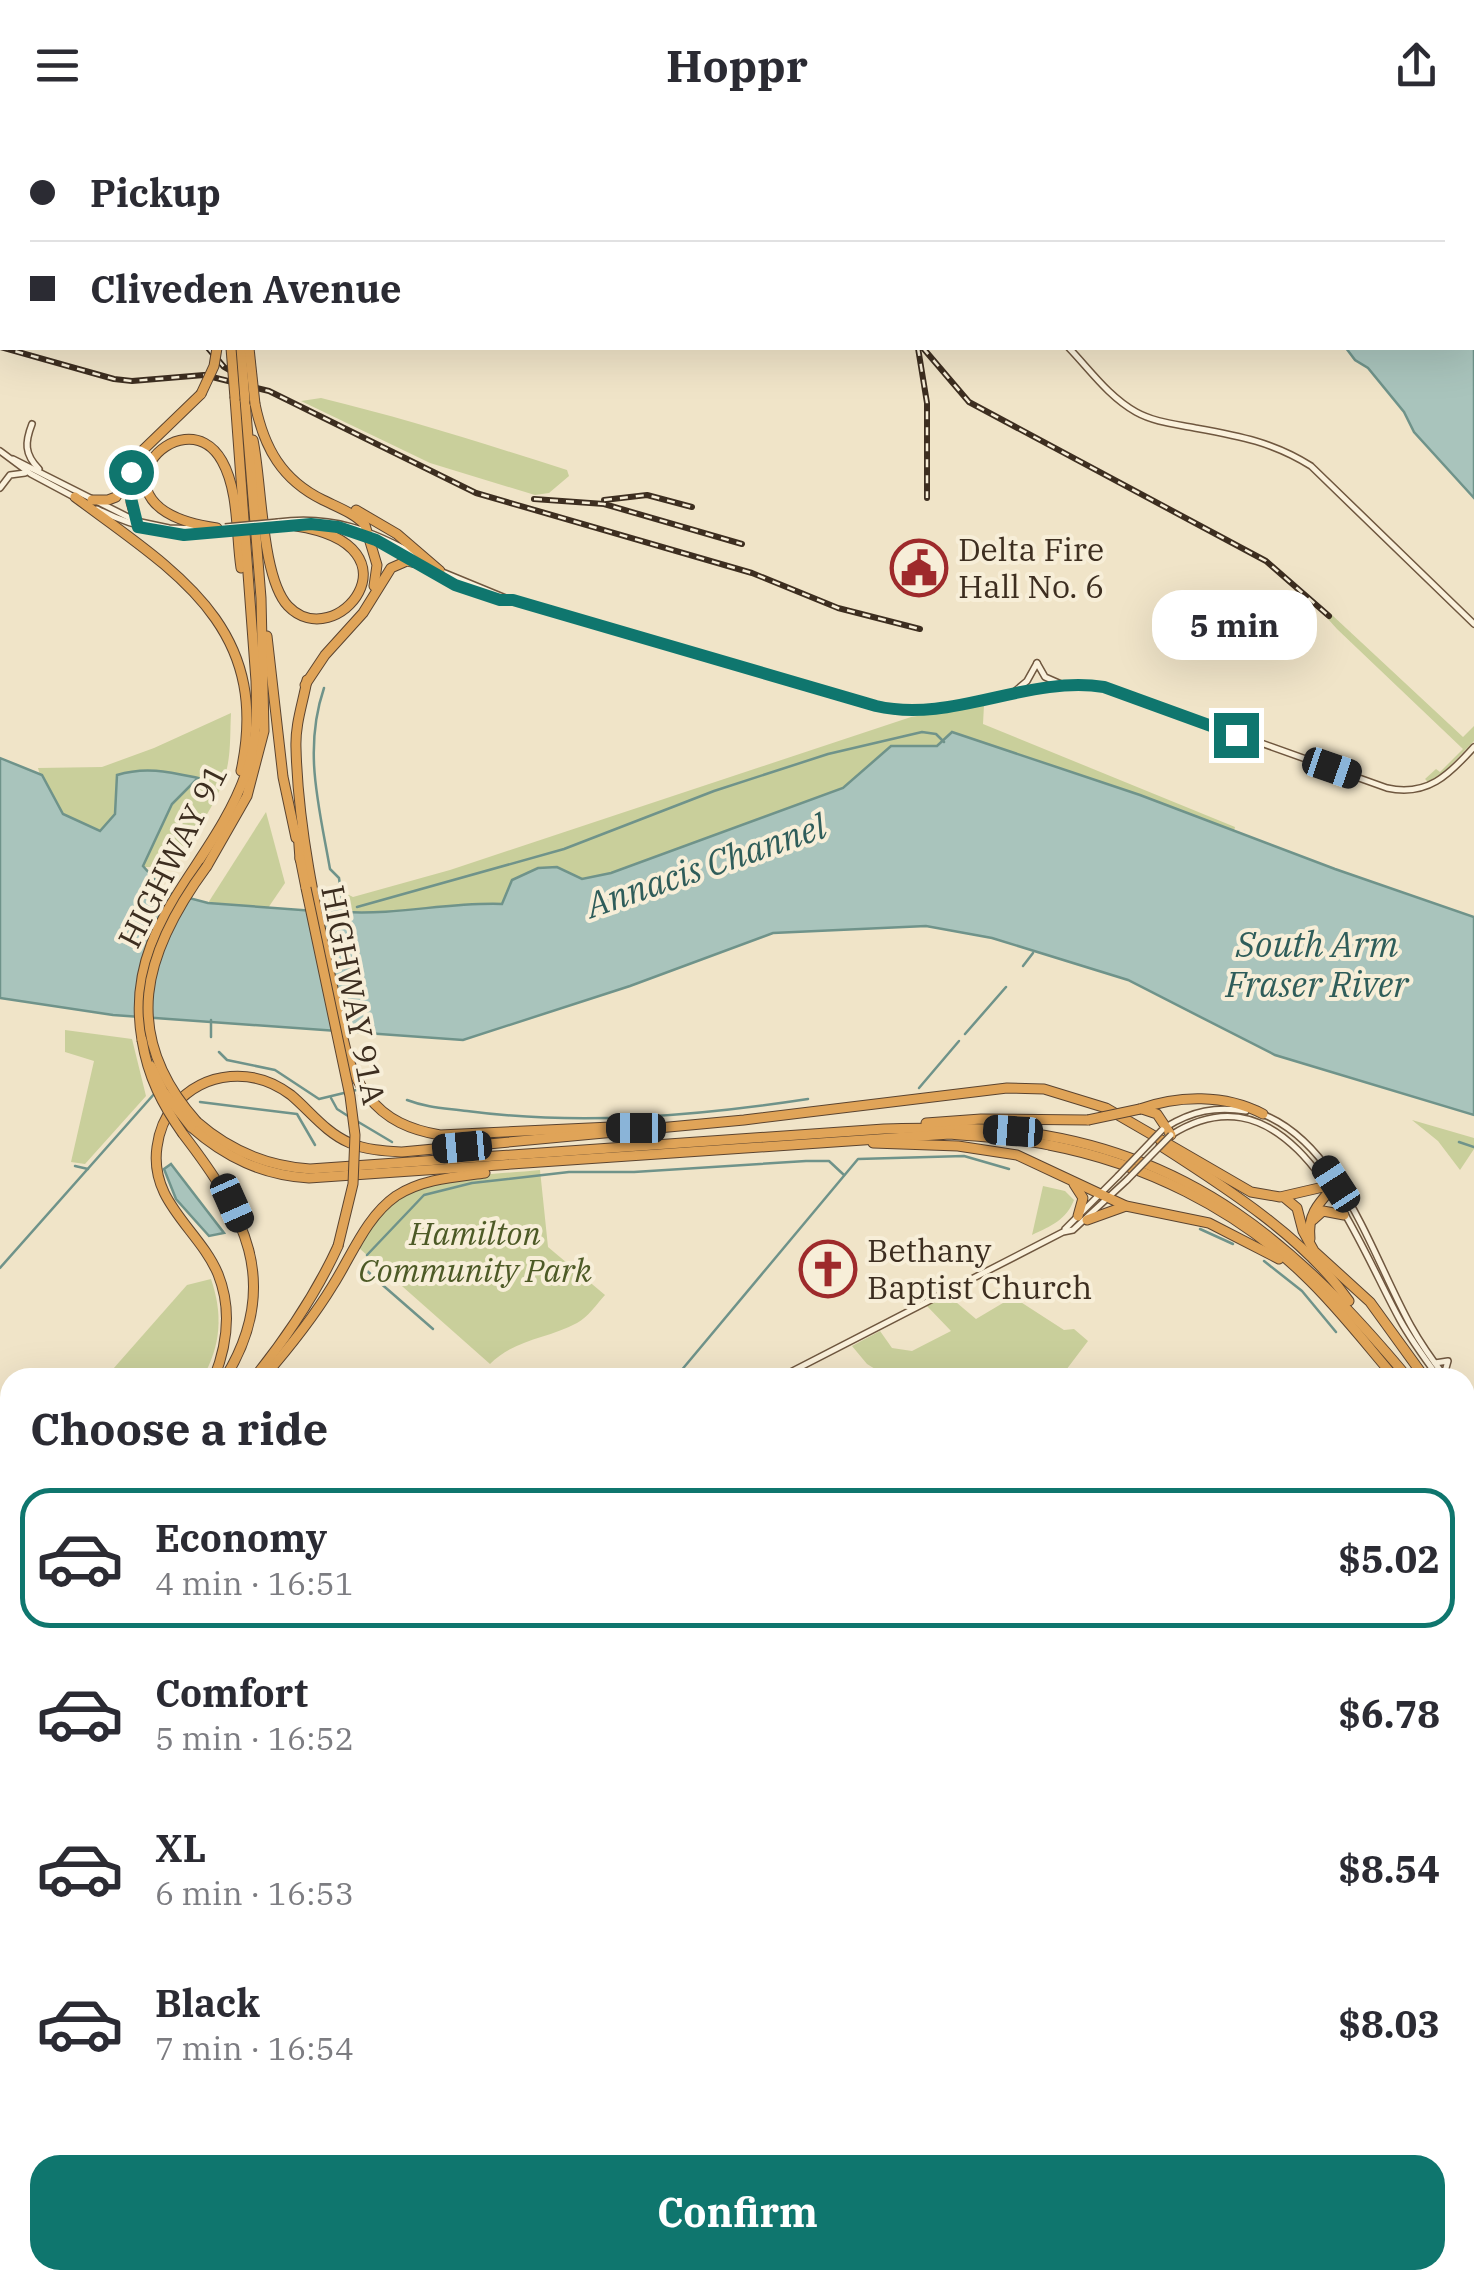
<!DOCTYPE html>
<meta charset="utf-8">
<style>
:root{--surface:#fff;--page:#f2f2f3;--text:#2b2b33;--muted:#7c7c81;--line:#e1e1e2;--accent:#0f766e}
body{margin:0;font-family:"IBM Plex Serif",serif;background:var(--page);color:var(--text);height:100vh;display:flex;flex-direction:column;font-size:38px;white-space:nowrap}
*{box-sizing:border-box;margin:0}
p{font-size:32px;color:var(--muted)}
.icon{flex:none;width:55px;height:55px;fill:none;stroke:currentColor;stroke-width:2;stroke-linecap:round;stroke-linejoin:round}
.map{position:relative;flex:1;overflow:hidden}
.sheet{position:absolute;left:0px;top:1238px;width:1475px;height:922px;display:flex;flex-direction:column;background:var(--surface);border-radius:30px 30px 0 0;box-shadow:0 10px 40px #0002}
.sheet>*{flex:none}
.top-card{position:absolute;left:0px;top:0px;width:1475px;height:220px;box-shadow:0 10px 40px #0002;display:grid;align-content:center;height:220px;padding:0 30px;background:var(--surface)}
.end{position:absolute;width:45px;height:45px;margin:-22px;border:12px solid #0f766e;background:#fff;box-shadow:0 0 0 5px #fff}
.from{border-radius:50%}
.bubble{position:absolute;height:70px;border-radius:30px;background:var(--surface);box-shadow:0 10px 40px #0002;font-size:32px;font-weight:700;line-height:70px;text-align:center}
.car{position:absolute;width:30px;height:60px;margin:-30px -15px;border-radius:12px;box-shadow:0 0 8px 2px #0007;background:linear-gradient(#222 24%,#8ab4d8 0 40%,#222 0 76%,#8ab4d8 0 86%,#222 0)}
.top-card b{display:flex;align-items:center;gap:35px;height:95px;font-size:38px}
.top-card b+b{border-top:2px solid var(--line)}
.top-card i{width:25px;height:25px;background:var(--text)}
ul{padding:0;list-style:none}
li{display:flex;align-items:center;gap:30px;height:140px;margin:0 20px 15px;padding:0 10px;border:5px solid transparent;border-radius:30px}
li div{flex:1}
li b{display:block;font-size:38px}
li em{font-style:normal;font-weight:700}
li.current{border-color:var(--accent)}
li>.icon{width:90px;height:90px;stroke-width:1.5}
h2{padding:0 30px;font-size:45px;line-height:120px}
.button{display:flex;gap:20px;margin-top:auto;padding:20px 30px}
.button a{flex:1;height:115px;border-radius:30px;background:var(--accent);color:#fff;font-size:40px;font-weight:700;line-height:115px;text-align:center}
header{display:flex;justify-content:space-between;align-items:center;height:130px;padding:0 30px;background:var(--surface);font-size:45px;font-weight:700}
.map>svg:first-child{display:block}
</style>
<header><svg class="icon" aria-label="menu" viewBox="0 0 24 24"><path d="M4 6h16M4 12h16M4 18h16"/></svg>Hoppr<svg class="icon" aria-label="share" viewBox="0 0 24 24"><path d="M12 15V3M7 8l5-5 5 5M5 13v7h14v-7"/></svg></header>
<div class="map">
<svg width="1474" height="2159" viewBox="0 0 1474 2159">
<rect width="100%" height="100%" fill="#f0e4c8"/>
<!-- farmland -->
<path fill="#e6deb5" d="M 1465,1381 L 1474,1389 L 1474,2159 L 1079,2159 L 1077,2150 L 1465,2150 Z"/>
<!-- green -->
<g fill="#c9cf9b">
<path d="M 321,268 C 404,288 485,314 567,340 L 569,346 L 549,363 L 535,365 L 430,333 L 301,271 Z"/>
<path d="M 1332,485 L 1463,607 L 1474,596 L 1474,611 L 1445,641 L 1428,652 L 1425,649 L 1436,639 L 1440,642 L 1463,619 L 1337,499 L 1328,489 Z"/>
<path d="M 984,575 L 983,594 L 1235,697 L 1234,701 L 606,757 L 477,781 L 344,782 L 346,775 L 343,762 L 353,767 L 450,740 L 911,587 Z"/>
<path d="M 231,583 C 230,600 231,621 227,638 C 217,677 192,709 164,737 L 143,737 L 124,720 L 197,649 L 100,702 L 63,684 L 0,628 L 40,645 L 38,638 L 102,637 L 154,618 Z"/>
<path d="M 266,682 L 285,753 L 268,778 L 208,773 Z"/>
<path d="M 65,900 L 132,909 L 146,966 L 85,1034 L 71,1032 L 94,931 L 65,922 Z"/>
<path d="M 1412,990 L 1474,1008 L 1474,1019 L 1460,1040 L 1438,1011 Z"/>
<path d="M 540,1040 L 548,1117 L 605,1165 C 596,1175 588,1187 577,1193 C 547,1209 515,1209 490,1234 L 359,1118 C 369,1102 378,1085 393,1073 C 430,1043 494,1045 540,1040 Z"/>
<path d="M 1043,1056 L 1065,1061 L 1074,1070 C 1066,1090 1051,1096 1032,1105 Z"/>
<path d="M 211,1149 C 223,1184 221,1215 203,1247 L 106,1247 L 187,1155 Z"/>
<path d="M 950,1167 L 976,1189 L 1013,1167 L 1064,1200 L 1074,1199 L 1088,1211 L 1060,1248 L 888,1247 L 867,1234 L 852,1216 L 880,1201 L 892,1218 L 912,1221 L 951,1201 L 926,1175 Z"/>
<path d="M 531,2150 L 932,2150 L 935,2159 L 531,2159 Z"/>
</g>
<!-- water -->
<g fill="#a9c4bc" stroke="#6f938a" stroke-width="2.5">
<path d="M 1169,0 L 1474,0 L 1474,368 L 1414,302 L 1404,282 L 1368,238 L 1355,230 L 1346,218 L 1472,218 L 1472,2 Z"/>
<path d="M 952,602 L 1140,665 L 1335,739 L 1474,787 L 1474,985 L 1275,925 L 1128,850 L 992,808 L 926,796 L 773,803 L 630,856 L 463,910 L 113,885 L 0,868 L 0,628 L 42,645 L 63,684 L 100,701 L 115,684 L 117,645 C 146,636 170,642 198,648 L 172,674 L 143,736 L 166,762 L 208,773 L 328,782 L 337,771 L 344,771 L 345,782 C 398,785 449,772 502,774 L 512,750 L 538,738 L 557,737 L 582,749 L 611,743 L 843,658 L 891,616 L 937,616 Z"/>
<path d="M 171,1034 L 224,1103 L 209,1106 L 176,1069 L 164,1039 Z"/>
<path d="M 2,1717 L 10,1718 L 10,1841 L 0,1842 Z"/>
<path d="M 932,2150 L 1055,2150 L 1058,2159 L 935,2159 Z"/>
</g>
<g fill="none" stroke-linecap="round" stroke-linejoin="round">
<!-- stream -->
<g stroke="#6f938a" stroke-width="2.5">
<path d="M 324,558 C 303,620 319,676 330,739 L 339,748 L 342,770"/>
<path d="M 357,777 L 564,719 L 714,661 L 828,624 L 922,602 L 936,604 L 944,612"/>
<path d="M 1023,836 L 1033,823"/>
<path d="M 965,904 L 1006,857"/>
<path d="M 211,907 L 211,890"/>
<path d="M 219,922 L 227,930 L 275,940 L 319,969 L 373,956"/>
<path d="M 919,958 L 959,911"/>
<path d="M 331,968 L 337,979 L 348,986"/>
<path d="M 407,970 C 428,978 445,978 467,981 C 580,996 696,986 808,969"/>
<path d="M 200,972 L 297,984 L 315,1015"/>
<path d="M 355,990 L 392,1012"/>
<path d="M 1459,1012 L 1474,1017"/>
<path d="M 75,1036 L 88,1039"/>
<path d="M 1200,1099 L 1233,1114"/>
<path d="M 367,1125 L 424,1065 L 472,1053 L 569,1042 L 634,1042 L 806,1031 L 829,1031 L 844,1045"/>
<path d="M 1264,1131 L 1302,1161 L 1336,1202"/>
<path d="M 0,1138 L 155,963"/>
<path d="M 366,1140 L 374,1147"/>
<path d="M 378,1151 L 433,1199"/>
<path d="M 675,1248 L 858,1029 L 964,1026 L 1009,1039"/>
<path d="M 675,2150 L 686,2159"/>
<path d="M 709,2150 L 715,2159"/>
<path d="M 826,2159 L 839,2155"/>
</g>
<!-- ferry -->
<g stroke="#2f5d5a" stroke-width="2.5" stroke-dasharray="12 10" stroke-linecap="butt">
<path d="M 1383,0 L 1385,2"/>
<path d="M 1472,102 L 1474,104"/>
</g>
<!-- secondary casing -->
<g stroke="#6f573f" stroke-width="8">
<g id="secondary">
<path d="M 875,0 L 877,2"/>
<path d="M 1069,218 C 1090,240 1109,267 1136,282 C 1154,292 1175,294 1195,298 C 1239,306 1273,312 1311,336 L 1474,494"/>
<path d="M 32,294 C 25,312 24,324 39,339"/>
<path d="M 0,321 L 31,344 L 74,367"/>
<path d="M 13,329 L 136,391 L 169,398 L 206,399"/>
<path d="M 0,358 L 10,345 L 25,343"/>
<path d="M 97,379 C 139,400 177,407 224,402"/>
<path d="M 278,392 C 332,385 372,400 419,427"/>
<path d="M 278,397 C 330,391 368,403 412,430"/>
<path d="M 422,436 L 470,461 L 508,469"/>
<path d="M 440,441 L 508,469 L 893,580 C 964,586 1032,546 1104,557 L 1387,658 C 1427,667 1449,645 1474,617"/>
<path d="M 1037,533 L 1045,547 L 1061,554"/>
<path d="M 1014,562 L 1027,551 L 1037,533"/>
<path d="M 1262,984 C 1340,1014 1373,1128 1411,1196 C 1421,1214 1433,1231 1446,1248"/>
<path d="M 1166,997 C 1192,981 1216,976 1246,981"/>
<path d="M 1171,1005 C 1293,928 1356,1111 1400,1190 C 1411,1210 1425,1229 1439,1248"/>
<path d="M 1065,1099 L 1118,1046"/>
<path d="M 1435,1233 L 1448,1231 L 1444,1245"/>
<path d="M 779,1248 L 1063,1102 L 1073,1100 L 1127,1050"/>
<path d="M 1465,1271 L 1474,1281"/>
<path d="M 1465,1279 L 1474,1289"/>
<path d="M 0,1400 L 10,1399"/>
<path d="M 1063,2150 L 1066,2159"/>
</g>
</g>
<!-- highway casing -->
<g stroke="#5b4430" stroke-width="11">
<g id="highway">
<path d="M 235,2 L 236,0"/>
<path d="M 245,2 L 246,0"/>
<path d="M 255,274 C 264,318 282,350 323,370 C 337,377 354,383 365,395 L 377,435 L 374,456"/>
<path d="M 253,310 C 262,352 261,447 288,476 C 336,526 426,416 296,396"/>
<path d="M 130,349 L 131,372 L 138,397"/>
<path d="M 75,367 C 176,442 272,497 241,641"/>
<path d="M 92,370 L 108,370 L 116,367 L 143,320 L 201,264"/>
<path d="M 356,380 L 397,404 L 440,441"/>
<path d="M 217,398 C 74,378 183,262 222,331 C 239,361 236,405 241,438"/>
<path d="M 267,506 L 283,647 L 296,708"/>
<path d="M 307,550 C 303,573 295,594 296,618 C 298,698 316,780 333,858 C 341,894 344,937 368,966 C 386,990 411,1000 440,1005 L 611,997"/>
<path d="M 305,555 L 325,525 L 363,483 L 391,438 L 407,431 L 420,434"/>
<path d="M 298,702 L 300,729"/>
<path d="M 300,728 L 306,758"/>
<path d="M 207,736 L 247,666 L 264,601 L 261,468 L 245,270"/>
<path d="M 142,910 C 122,795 212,740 246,643 C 257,614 257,582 256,551 L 235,268"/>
<path d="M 1140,979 C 1178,965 1225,964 1263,984"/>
<path d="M 1142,979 L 1157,984 L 1171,1005"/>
<path d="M 197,992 C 230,1021 266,1036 310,1039 L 884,999 C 927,998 970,997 1013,1001 C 1190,1020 1299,1117 1408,1248"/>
<path d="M 926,993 L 981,989 L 1088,990"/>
<path d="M 191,997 C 226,1028 263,1045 309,1048 L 950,1004 C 983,1007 1017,1008 1049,1015 C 1143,1033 1235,1078 1304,1145 C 1337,1176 1365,1213 1395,1248"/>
<path d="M 183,1004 C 243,1082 284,1153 225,1248"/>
<path d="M 873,1013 L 958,1016 L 1017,1025 L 1126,1076 L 1209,1093 L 1279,1129"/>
<path d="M 1161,1016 C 1225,1057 1305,1108 1349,1171"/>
<path d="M 1074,1054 L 1083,1068 L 1078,1086"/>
<path d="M 1285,1068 L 1297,1078 L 1303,1101 L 1314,1121 L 1370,1172 L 1425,1248"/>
<path d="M 1087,1090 L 1126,1076"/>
<path d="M 1313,1090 L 1323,1081 L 1344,1085"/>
<path d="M 1310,1109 C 1307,1083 1320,1072 1336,1054"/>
<path d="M 214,1248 C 228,1213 232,1179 218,1144 C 199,1099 149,1072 157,1017 C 159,1002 164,988 174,976 C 205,940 254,937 291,965 C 310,981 326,1003 350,1013 C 366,1020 385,1021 402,1022 L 744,990 L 1007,958 L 1044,959 L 1106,978 L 1251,1062 L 1280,1067 L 1336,1054"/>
<path d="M 254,1248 C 287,1207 316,1164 338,1116"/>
<path d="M 263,1248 C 289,1218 313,1188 333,1155 C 352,1125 366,1087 396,1066 C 422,1049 455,1047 485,1043"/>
<path d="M 1465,1294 L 1474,1304"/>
<path d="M 1465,1310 L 1474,1318"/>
<path d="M 1465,1323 L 1474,1331"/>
<path d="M 0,1370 L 10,1370"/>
<path d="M 0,1379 L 10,1380"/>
</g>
</g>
<!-- secondary -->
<use href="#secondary" stroke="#faf1dc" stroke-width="5"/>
<!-- highway -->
<use href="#highway" stroke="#e0a458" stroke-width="9"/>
<!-- rail casing -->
<g stroke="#3d2e20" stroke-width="6">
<g id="rail">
<path d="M 997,0 L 999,2"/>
<path d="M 0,1 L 2,44"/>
<path d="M 201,2 L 201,0"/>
<path d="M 935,2 L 935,0"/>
<path d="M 0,217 L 114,249 L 132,251 L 204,245 L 269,261 L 476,363 L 752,443 L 838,478 L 920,499"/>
<path d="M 208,218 L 224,237 L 243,248"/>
<path d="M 918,218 L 927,273 L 927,368"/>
<path d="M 923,218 L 969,272 L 1266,431 L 1329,486"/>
<path d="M 534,369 L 604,374 L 742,414"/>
<path d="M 604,370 L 647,365 L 692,377"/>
<path d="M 0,2128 L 10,2132"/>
<path d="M 56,2150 L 79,2159"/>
</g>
</g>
<!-- rail -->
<use href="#rail" stroke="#f7eed8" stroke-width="2.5" stroke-dasharray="8" stroke-linecap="butt"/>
<!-- secondary-bridge casing -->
<g stroke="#6f573f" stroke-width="8" stroke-linecap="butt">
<g id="secondary-bridge">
<path d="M 225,397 L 278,392"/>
<path d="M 224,402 L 278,397"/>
<path d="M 1118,1046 L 1162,1000"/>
<path d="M 1127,1050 L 1171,1005"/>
</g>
</g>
<!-- highway-bridge casing -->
<g stroke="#5b4430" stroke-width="11" stroke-linecap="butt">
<g id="highway-bridge">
<path d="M 231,218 L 235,268"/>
<path d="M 241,218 L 245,270"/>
<path d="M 249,218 L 255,274"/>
<path d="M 201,264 L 214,236 L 217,218"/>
<path d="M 306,758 L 350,966 L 355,1005 L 353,1054 L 338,1116"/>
<path d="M 142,910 C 148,947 162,974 183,1004"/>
<path d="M 151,936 L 163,961 L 191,997"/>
<path d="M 1088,990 L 1140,979"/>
<path d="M 197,992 C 119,904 143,823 207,736"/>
</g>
</g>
<!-- secondary-bridge -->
<use href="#secondary-bridge" stroke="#faf1dc" stroke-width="5"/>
<!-- highway-bridge -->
<use href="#highway-bridge" stroke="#e0a458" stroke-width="9"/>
</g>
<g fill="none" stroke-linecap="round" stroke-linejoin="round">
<!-- route -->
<path stroke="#0f766e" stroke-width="12" d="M 131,342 L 130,364 L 138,397 L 184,405 L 311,394 L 338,397 L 376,410 L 455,455 L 500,470 L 513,470 L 876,576 C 952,594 1027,545 1104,557 L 1236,605"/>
</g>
<!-- icons -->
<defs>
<g id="civic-ring" transform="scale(2.875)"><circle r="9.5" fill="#f7eed8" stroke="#9e2a2b" stroke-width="1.5"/><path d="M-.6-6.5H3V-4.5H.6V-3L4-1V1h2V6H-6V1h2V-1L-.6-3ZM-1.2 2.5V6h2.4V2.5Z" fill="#9e2a2b"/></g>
<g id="church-ring" transform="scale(2.875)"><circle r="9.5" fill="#f7eed8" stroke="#9e2a2b" stroke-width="1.5"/><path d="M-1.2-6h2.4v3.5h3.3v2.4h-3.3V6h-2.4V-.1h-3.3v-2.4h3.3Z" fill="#9e2a2b"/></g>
</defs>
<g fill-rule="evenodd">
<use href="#civic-ring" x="919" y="438"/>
<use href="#church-ring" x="828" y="1139"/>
</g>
<g text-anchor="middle" stroke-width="8" stroke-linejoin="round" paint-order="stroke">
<!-- poi labels -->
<g font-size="32" fill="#3d2e20" stroke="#f7eed8" text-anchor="start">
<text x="958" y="431">Delta Fire<tspan x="958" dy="37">Hall No. 6</tspan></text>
<text x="867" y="1132">Bethany<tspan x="867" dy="37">Baptist Church</tspan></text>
</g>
<!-- street labels -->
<g font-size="32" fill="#3d2e20" stroke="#f7eed8">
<text transform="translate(173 726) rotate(-63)" y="11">HIGHWAY 91</text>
<text transform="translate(353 865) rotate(79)" y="11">HIGHWAY 91A</text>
</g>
<!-- park labels -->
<g font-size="32" font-style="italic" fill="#4d5a26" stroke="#f7eed8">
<text x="475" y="1115">Hamilton<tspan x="475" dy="37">Community Park</tspan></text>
</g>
<!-- water labels -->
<g font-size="35" font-style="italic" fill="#2f5d5a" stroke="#f7eed8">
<text transform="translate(706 736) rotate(-19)" y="12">Annacis Channel</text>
<text x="1317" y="827">South Arm<tspan x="1317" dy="40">Fraser River</tspan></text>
</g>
</g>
</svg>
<i class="end from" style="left:131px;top:342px"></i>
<i class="end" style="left:1236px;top:605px"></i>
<div class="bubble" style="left:1152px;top:460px;width:165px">5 min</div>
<i class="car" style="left:1332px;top:638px;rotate:109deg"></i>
<i class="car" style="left:636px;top:998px;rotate:270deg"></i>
<i class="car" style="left:1013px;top:1001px;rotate:274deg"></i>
<i class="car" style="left:462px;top:1017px;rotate:265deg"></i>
<i class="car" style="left:1336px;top:1054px;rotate:327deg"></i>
<i class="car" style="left:232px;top:1073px;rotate:156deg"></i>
<div class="top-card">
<b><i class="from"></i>Pickup</b>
<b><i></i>Cliveden Avenue</b>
</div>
<section class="sheet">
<h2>Choose a ride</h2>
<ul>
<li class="current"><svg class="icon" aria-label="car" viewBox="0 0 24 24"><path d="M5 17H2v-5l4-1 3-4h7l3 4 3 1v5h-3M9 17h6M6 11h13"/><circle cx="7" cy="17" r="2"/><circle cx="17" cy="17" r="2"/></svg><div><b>Economy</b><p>4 min · 16:51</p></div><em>$5.02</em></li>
<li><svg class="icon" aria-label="car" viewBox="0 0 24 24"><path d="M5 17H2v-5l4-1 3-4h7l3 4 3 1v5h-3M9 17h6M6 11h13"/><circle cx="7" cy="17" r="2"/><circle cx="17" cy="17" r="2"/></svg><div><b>Comfort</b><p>5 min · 16:52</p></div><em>$6.78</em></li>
<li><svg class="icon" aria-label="car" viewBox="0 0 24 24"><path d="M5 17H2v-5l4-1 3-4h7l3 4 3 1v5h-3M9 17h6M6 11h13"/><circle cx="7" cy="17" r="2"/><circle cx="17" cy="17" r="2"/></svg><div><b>XL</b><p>6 min · 16:53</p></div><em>$8.54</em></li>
<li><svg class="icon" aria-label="car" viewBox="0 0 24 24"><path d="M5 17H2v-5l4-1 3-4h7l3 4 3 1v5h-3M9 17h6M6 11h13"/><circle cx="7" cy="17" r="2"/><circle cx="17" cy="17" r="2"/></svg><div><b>Black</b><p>7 min · 16:54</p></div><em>$8.03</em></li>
</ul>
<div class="button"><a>Confirm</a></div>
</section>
</div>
